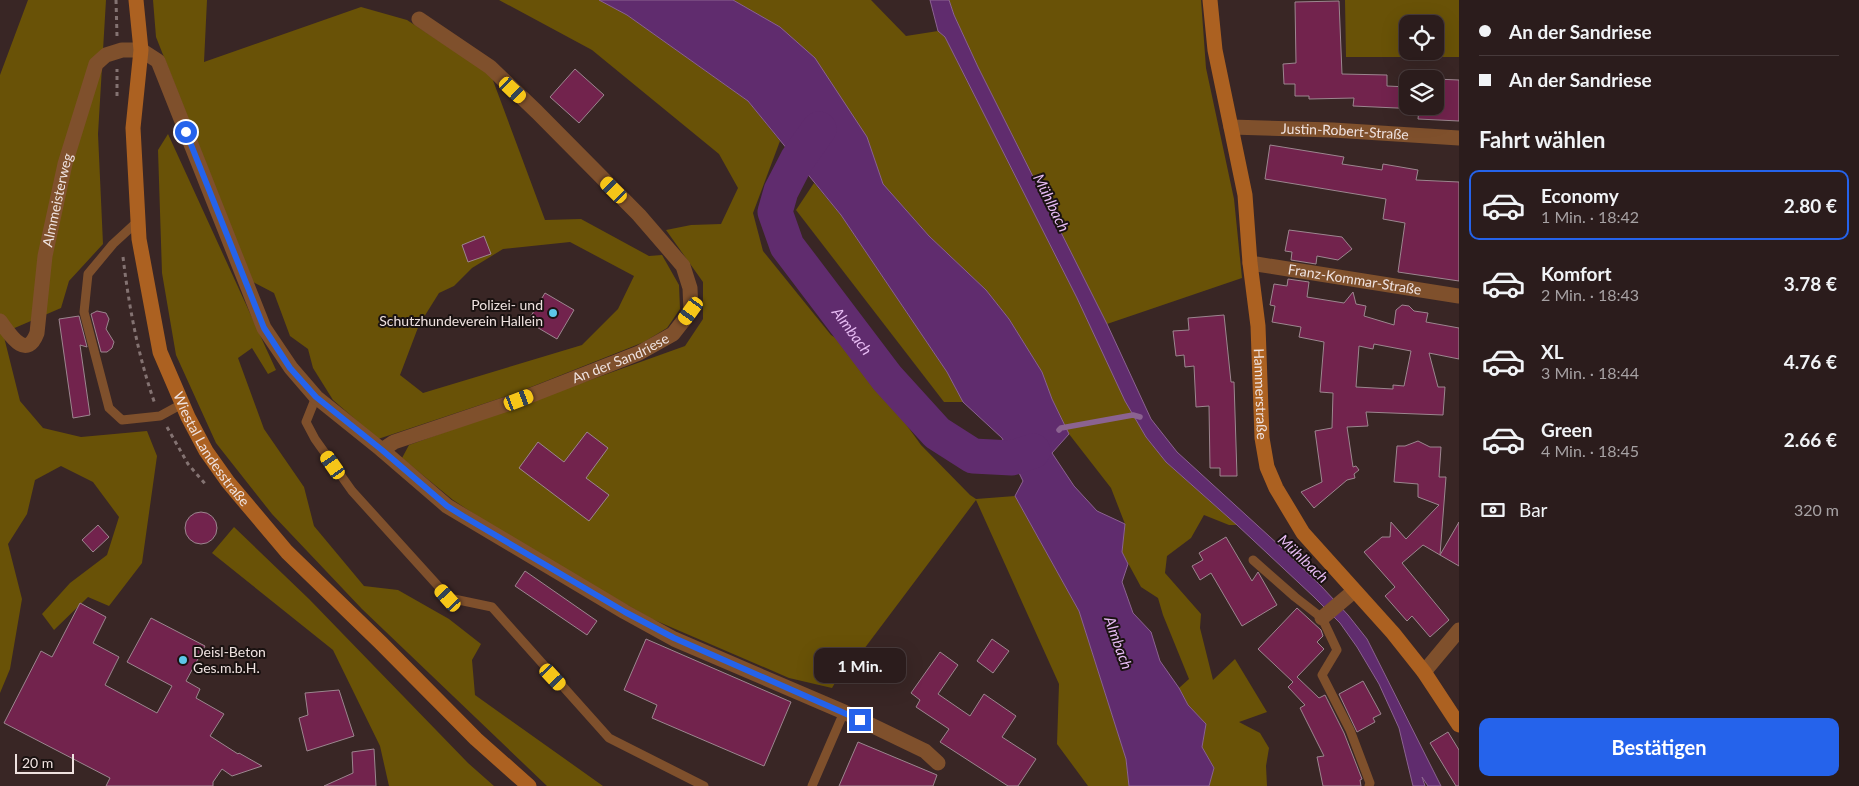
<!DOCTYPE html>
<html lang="de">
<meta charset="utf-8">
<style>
:root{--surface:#2b1c1c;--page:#332525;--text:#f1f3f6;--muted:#a6a1a3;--line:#473a3b;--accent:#2563eb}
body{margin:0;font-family:Lato,sans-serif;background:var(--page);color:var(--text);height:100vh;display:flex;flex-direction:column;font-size:19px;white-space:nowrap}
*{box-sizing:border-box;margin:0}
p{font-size:16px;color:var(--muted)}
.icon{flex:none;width:28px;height:28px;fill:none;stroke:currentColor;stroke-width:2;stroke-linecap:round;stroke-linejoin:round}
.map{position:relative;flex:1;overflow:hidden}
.drawer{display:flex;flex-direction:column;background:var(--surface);width:400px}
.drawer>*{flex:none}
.hud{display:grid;align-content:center;height:110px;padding:0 20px;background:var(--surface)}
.tools{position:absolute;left:1399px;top:15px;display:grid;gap:10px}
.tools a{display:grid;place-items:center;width:45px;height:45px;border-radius:10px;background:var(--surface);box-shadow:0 5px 20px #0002,0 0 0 1px var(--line);font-size:25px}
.scale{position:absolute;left:15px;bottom:12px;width:59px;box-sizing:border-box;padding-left:5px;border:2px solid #efe2e0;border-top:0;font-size:14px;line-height:18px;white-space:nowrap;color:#efe2e0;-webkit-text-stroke:4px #1a1211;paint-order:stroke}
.end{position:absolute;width:22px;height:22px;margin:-11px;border:6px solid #2563eb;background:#fff;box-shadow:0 0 0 2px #fff}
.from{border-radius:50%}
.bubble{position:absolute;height:35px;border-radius:10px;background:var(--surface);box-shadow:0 5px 20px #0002,0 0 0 1px var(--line);font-size:16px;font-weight:700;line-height:35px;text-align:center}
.car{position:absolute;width:15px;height:30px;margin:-15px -8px;border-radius:6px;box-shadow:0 0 4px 1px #0007;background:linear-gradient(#f5c518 24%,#345 0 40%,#f5c518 0 76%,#345 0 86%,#f5c518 0)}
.hud b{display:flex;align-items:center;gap:18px;height:48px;font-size:19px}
.hud b+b{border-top:1px solid var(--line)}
.hud i{width:12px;height:12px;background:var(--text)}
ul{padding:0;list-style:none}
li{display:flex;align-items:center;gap:15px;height:70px;margin:0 10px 8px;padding:0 10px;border:2px solid transparent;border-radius:10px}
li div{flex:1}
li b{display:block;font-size:19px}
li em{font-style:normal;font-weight:700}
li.active{border-color:var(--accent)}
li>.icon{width:45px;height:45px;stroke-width:1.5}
h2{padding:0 20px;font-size:22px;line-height:60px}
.pay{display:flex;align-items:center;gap:12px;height:55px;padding:0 20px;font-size:19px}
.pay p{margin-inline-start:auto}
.button{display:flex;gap:10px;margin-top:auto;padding:10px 20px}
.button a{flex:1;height:58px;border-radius:10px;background:var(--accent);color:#fff;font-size:20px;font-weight:700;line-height:58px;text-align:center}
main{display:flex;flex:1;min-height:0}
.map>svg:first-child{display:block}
</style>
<main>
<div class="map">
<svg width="1459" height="786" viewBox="0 0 1459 786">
<rect width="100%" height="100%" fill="#392625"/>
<!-- green -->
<g fill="#695207" fill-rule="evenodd">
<path d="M 28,0 L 106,0 L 98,134 L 103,244 L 69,281 L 61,308 L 3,333 L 20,401 L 43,428 L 81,437 L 147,431 L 157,456 L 142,563 L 109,606 L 88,597 L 54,630 L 42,614 L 70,583 L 107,555 L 119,517 L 93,482 L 61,466 L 35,480 L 27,514 L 8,544 L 22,599 L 10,669 L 0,693 L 0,75 Z"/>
<path d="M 153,0 L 207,0 L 204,62 L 361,7 L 407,20 L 491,75 L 545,220 L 581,219 L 649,256 L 662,255 L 679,285 L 680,309 L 667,328 L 644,342 L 516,393 L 378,439 L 333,400 L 313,368 L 308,349 L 290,336 L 274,293 L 253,282 L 156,37 ZM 570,242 L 634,276 L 618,309 L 582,345 L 423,393 L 400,375 L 419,325 L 439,293 L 454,286 L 472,268 L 503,249 Z"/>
<path d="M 499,0 L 599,0 L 627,15 L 748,101 L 780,141 L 753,213 L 763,251 L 831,335 L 851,348 L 921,445 L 970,495 L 976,499 L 1015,496 L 1079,611 L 1126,759 L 1129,786 L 1088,786 L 1057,744 L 1059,684 L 976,500 L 849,669 L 842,671 L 832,688 L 789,678 L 652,619 L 515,541 L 453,500 L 402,458 L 409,445 L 685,346 L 703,319 L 703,282 L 666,230 L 691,225 L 721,224 L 738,188 L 719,154 L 592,50 Z"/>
<path d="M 733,0 L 871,0 L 906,36 L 938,31 L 945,37 L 1077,298 L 1133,415 L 1146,437 L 1166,462 L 1237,525 L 1229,525 L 1204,515 L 1191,538 L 1167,556 L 1165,573 L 1201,614 L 1200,628 L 1213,680 L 1235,659 L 1267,712 L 1239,722 L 1260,733 L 1269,748 L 1266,766 L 1267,786 L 1209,786 L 1214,768 L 1202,747 L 1206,724 L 1188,705 L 1179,688 L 1189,679 L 1163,615 L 1158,598 L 1141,587 L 1122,552 L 1125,524 L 1111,488 L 1069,434 L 1052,399 L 1042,372 L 1009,319 L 986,290 L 929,236 L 883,184 L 867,137 L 780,27 Z"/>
<path d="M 949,0 L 1201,0 L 1206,68 L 1234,199 L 1242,278 L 1107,324 L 978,67 L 954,15 Z"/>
<path d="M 1345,0 L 1459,0 L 1459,57 L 1346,57 ZM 1408,24 L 1435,24 L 1435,51 L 1408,51 Z"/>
<path d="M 168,134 L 276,370 L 268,374 L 252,348 L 238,358 L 264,429 L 304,487 L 314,526 L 364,586 L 398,590 L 449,619 L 481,644 L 472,660 L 475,695 L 603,786 L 547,786 L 362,609 L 272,514 L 216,443 L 176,355 L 162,273 L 158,150 Z"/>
<path d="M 814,183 L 841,215 L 947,372 L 963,402 L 944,402 L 796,210 Z"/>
<path d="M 234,527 L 309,599 L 468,763 L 494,786 L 389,786 L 380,746 L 333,650 L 212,553 Z"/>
</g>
<!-- water -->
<g fill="#602c6e" stroke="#8b6390">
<path d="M 599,0 L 733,0 L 780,27 L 815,58 L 867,137 L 883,184 L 929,236 L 986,290 L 1009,319 L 1042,372 L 1052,399 L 1069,434 L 1052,453 L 1074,486 L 1097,511 L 1125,524 L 1122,552 L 1128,564 L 1122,582 L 1133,613 L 1151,632 L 1160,661 L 1179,688 L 1188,705 L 1206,724 L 1202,747 L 1214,768 L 1209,786 L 1129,786 L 1126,759 L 1079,611 L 1015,496 L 1023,481 L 1002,438 L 963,402 L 947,372 L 841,215 L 748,101 L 627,15 Z"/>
<path d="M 930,0 L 949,0 L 954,15 L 978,67 L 1107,324 L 1151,419 L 1177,452 L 1281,547 L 1322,587 L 1348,615 L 1367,639 L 1441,786 L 1428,786 L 1422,777 L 1425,786 L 1413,786 L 1399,728 L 1379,684 L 1357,647 L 1340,623 L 1314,597 L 1237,525 L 1166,462 L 1146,437 L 1125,401 L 1077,298 L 945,37 L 938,31 Z"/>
</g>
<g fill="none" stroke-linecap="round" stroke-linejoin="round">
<!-- stream -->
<path stroke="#8b6390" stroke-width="5.5" d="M 1059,430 L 1061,428 L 1133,415 L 1140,417"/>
<!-- river -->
<path stroke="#602c6e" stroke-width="35" id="s1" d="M 819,129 L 797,160 L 781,191 L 775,212 L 787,246 L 887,378 L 937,433 L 973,456 L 1012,458 L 1033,451"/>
</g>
<!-- building -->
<g fill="#72234d" stroke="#9c868f" fill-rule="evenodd">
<path d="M 1339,1 L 1342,74 L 1387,75 L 1387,86 L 1408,87 L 1408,106 L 1435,106 L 1435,79 L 1459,80 L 1459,121 L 1418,119 L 1419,109 L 1353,106 L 1354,98 L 1309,99 L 1309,96 L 1295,96 L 1295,84 L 1284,84 L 1283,64 L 1296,63 L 1295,2 Z"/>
<path d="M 575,69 L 604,95 L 579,123 L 550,97 Z"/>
<path d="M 1270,145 L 1344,157 L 1342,164 L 1382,170 L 1383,164 L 1418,170 L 1416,180 L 1459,182 L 1459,281 L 1398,272 L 1405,223 L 1383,219 L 1386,199 L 1265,179 Z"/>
<path d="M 1289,230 L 1342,237 L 1352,249 L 1338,260 L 1317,256 L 1316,264 L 1291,260 L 1292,252 L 1285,251 Z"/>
<path d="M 484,236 L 491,254 L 468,262 L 462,245 Z"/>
<path d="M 1288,279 L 1309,282 L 1307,297 L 1344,303 L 1353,292 L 1356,304 L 1366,306 L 1364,316 L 1394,325 L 1396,310 L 1402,305 L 1409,306 L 1414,311 L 1428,313 L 1426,322 L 1459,328 L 1459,359 L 1429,353 L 1438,387 L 1445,387 L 1443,415 L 1366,412 L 1368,426 L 1347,427 L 1353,467 L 1356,466 L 1359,470 L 1354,474 L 1355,478 L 1347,480 L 1314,508 L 1301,492 L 1322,482 L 1315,431 L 1332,428 L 1333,393 L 1320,392 L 1324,342 L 1299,337 L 1301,327 L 1272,322 L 1275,306 L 1270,305 L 1274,284 L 1287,286 ZM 1374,344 L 1411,351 L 1404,386 L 1393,385 L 1393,389 L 1356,387 L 1359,346 L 1373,349 Z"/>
<path d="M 545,293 L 574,310 L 557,339 L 535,326 L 538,320 L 531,316 Z"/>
<path d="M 97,311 L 106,313 L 109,319 L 106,329 L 114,342 L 112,348 L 107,352 L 101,352 L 91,314 Z"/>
<path d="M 1224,315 L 1231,382 L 1234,382 L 1237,476 L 1220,476 L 1220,468 L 1210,468 L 1209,406 L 1196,407 L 1194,366 L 1185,367 L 1184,355 L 1176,356 L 1173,331 L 1189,330 L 1188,318 Z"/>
<path d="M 79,316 L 87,347 L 80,345 L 90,415 L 73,418 L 59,319 Z"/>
<path d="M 587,432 L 608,448 L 586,478 L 609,495 L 589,521 L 519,468 L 538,442 L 564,462 Z"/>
<path d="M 1418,441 L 1430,447 L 1441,447 L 1439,477 L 1446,477 L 1440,555 L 1423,545 L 1402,563 L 1449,620 L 1430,637 L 1412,616 L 1407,621 L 1385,596 L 1395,587 L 1364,552 L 1382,537 L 1390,537 L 1391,522 L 1406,539 L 1439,505 L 1418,497 L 1418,484 L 1394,482 L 1397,446 L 1405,446 Z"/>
<circle cx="201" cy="528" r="16"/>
<path d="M 1459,522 L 1459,566 L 1440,555 Z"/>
<path d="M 98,525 L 109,537 L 93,552 L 82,540 Z"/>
<path d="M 1226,537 L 1252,581 L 1258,572 L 1277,605 L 1242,626 L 1211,573 L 1200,580 L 1192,566 L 1203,560 L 1199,553 Z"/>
<path d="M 525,571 L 597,621 L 587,635 L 515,586 Z"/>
<path d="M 80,603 L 106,617 L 93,643 L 119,657 L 105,685 L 157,713 L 172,686 L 127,662 L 151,618 L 205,646 L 186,681 L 200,689 L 196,698 L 224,714 L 210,736 L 238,754 L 239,753 L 262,766 L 232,776 L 222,769 L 213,782 L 213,786 L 106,786 L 110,778 L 4,723 L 41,651 L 52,657 Z"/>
<path d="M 1297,608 L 1321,630 L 1323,636 L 1317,642 L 1324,649 L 1297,677 L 1319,698 L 1325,695 L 1344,733 L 1362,779 L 1360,780 L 1361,786 L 1323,786 L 1317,757 L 1324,756 L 1300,708 L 1305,705 L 1288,687 L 1293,682 L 1258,649 Z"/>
<path d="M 646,639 L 791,702 L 764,766 L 652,718 L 657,705 L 624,690 Z"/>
<path d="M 992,639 L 1009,651 L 993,673 L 977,661 Z"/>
<path d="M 940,652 L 958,665 L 938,694 L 970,716 L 984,694 L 1016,716 L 1002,737 L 1036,759 L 1018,786 L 1008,786 L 940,742 L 949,729 L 916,707 L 920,700 L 911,693 Z"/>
<path d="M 1363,681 L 1381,714 L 1373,718 L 1375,722 L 1357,732 L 1339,694 Z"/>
<path d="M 339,690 L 354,736 L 307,751 L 299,718 L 308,715 L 305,693 Z"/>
<path d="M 1448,732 L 1459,750 L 1459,786 L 1456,786 L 1430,743 Z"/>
<path d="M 858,742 L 937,775 L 933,786 L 839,786 Z"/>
<path d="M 374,749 L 376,786 L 324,786 L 353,773 L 352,752 Z"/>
</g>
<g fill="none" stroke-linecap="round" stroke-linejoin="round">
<!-- path -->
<g stroke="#847372" stroke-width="3" stroke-dasharray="4 4" stroke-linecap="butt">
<path d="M 116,0 L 117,36"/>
<path d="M 117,96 L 117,69"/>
<path d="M 123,257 C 129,307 138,356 155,404"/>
<path d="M 167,427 L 188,464 L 207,486"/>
</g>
<!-- lane -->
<g stroke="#7f502c" stroke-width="9">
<path d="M 138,221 L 113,244 L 88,274 L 84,312 L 109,408 L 122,420 L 160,416 L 182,404"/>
<path d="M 316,397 L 306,422 L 315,439 L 352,491 L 449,598 L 492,607 L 609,738 L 704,786"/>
<path d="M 1253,560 L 1295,597 L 1322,618 L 1337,650 L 1322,675 L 1350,730 L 1370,783 L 1369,786"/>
<path d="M 812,786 L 844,712"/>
</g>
<!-- street -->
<g stroke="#7f502c" stroke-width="15">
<path id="s2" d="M 1231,127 L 1333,130 L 1459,138"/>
<path id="s3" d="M 1250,263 L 1459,296"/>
<path id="s4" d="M 0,321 C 9,333 26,362 37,333 L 45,256 L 65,164 L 96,64 L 106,55 L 122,50 L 141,50 L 158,61 L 264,328 L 291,368 L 316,397 L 382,450 L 447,506 L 625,612 L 674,639 L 844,712 L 925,751 L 938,763"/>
<path id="s5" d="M 382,450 L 394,442 L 519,400 L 639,353 L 673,334 L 691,311 L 690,288 L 683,266 L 639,215 L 537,112 L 490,67 L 419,19"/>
<path d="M 1322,618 L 1354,591"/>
<path d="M 1424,672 L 1459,630"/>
</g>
<!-- secondary -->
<g stroke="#ac6121" stroke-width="15">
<path id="s6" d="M 136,0 L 141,50 L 133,128 L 139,239 L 160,352 L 188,417 L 206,451 L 228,482 L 287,552 L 381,643 L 476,739 L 529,786"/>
<path id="s7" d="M 1210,0 L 1215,50 L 1245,195 L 1250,263 L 1258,326 L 1262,438 L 1267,467 L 1276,488 L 1303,533 L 1393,633 L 1424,672 L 1459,725"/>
</g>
</g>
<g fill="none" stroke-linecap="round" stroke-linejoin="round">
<!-- route -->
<path stroke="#2563eb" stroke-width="6" d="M 186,132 L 264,328 L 290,368 L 316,397 L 382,450 L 447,506 L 463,516 L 625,612 L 674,638 L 860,720"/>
</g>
<!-- markers -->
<g fill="#5cc7e8" stroke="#1a1211" stroke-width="2">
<circle cx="553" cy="313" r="5"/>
<circle cx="183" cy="660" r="5"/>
</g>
<g text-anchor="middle" stroke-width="4" stroke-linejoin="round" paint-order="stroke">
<!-- street labels -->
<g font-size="14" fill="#efe2e0" stroke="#1a1211">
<text dy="5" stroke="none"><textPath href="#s2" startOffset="114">Justin-Robert-Straße</textPath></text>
<text dy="5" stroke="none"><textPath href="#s4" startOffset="189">Almmeisterweg</textPath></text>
<text dy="5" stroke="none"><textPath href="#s3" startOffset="106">Franz-Kommar-Straße</textPath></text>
<text dy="5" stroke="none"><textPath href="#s5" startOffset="256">An der Sandriese</textPath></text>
<text dy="5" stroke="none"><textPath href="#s7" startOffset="398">Hammerstraße</textPath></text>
<text dy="5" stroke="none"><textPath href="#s6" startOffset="465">Wiestal Landesstraße</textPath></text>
</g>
<!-- poi labels -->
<g font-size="14" fill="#efe2e0" stroke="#1a1211" text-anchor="end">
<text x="543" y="310">Polizei- und<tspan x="543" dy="16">Schutzhundeverein Hallein</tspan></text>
<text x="193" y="657" text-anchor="start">Deisl-Beton<tspan x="193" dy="16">Ges.m.b.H.</tspan></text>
</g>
<!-- water labels -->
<g font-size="15" font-style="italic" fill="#e7bbf3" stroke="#1a1211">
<text transform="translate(1051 203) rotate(64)" y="5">Mühlbach</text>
<text dy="5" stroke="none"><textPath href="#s1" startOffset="238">Almbach</textPath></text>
<text transform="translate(1303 559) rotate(43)" y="5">Mühlbach</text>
<text transform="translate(1118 643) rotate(70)" y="5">Almbach</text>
</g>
</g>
</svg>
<div class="tools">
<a><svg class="icon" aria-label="locate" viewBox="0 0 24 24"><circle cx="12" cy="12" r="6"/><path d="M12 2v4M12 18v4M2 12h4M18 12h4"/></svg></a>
<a><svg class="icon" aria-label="layers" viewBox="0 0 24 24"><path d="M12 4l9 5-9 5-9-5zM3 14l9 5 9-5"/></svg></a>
</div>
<div class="scale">20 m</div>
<i class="end from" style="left:186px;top:132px"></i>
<i class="end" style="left:860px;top:720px"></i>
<div class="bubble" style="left:814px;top:648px;width:92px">1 Min.</div>
<i class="car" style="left:513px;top:90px;rotate:133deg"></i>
<i class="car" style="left:614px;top:190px;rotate:315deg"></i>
<i class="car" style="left:691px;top:311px;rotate:216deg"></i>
<i class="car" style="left:519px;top:400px;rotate:69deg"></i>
<i class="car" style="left:333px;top:465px;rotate:325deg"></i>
<i class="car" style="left:448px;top:598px;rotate:318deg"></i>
<i class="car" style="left:553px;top:677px;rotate:137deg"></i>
</div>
<section class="drawer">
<div class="hud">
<b><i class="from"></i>An der Sandriese</b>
<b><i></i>An der Sandriese</b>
</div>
<h2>Fahrt wählen</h2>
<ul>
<li class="active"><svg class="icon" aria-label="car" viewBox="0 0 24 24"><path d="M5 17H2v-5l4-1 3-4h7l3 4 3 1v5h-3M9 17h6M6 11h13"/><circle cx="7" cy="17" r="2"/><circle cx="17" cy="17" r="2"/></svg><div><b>Economy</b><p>1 Min. · 18:42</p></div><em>2.80 €</em></li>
<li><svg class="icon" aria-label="car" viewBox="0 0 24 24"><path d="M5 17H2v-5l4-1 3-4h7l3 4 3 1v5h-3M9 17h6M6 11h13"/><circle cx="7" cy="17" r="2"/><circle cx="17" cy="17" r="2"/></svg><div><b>Komfort</b><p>2 Min. · 18:43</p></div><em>3.78 €</em></li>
<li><svg class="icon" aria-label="car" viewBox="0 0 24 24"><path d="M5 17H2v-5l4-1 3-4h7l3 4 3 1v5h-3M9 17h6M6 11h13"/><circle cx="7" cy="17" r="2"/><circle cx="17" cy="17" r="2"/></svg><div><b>XL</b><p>3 Min. · 18:44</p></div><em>4.76 €</em></li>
<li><svg class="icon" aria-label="car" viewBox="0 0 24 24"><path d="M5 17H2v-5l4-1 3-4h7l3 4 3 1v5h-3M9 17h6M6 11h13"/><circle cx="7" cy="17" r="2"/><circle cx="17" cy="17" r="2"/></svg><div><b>Green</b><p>4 Min. · 18:45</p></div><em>2.66 €</em></li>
</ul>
<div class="pay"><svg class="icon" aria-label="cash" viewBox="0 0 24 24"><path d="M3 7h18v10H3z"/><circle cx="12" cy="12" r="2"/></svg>Bar<p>320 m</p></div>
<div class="button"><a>Bestätigen</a></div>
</section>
</main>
